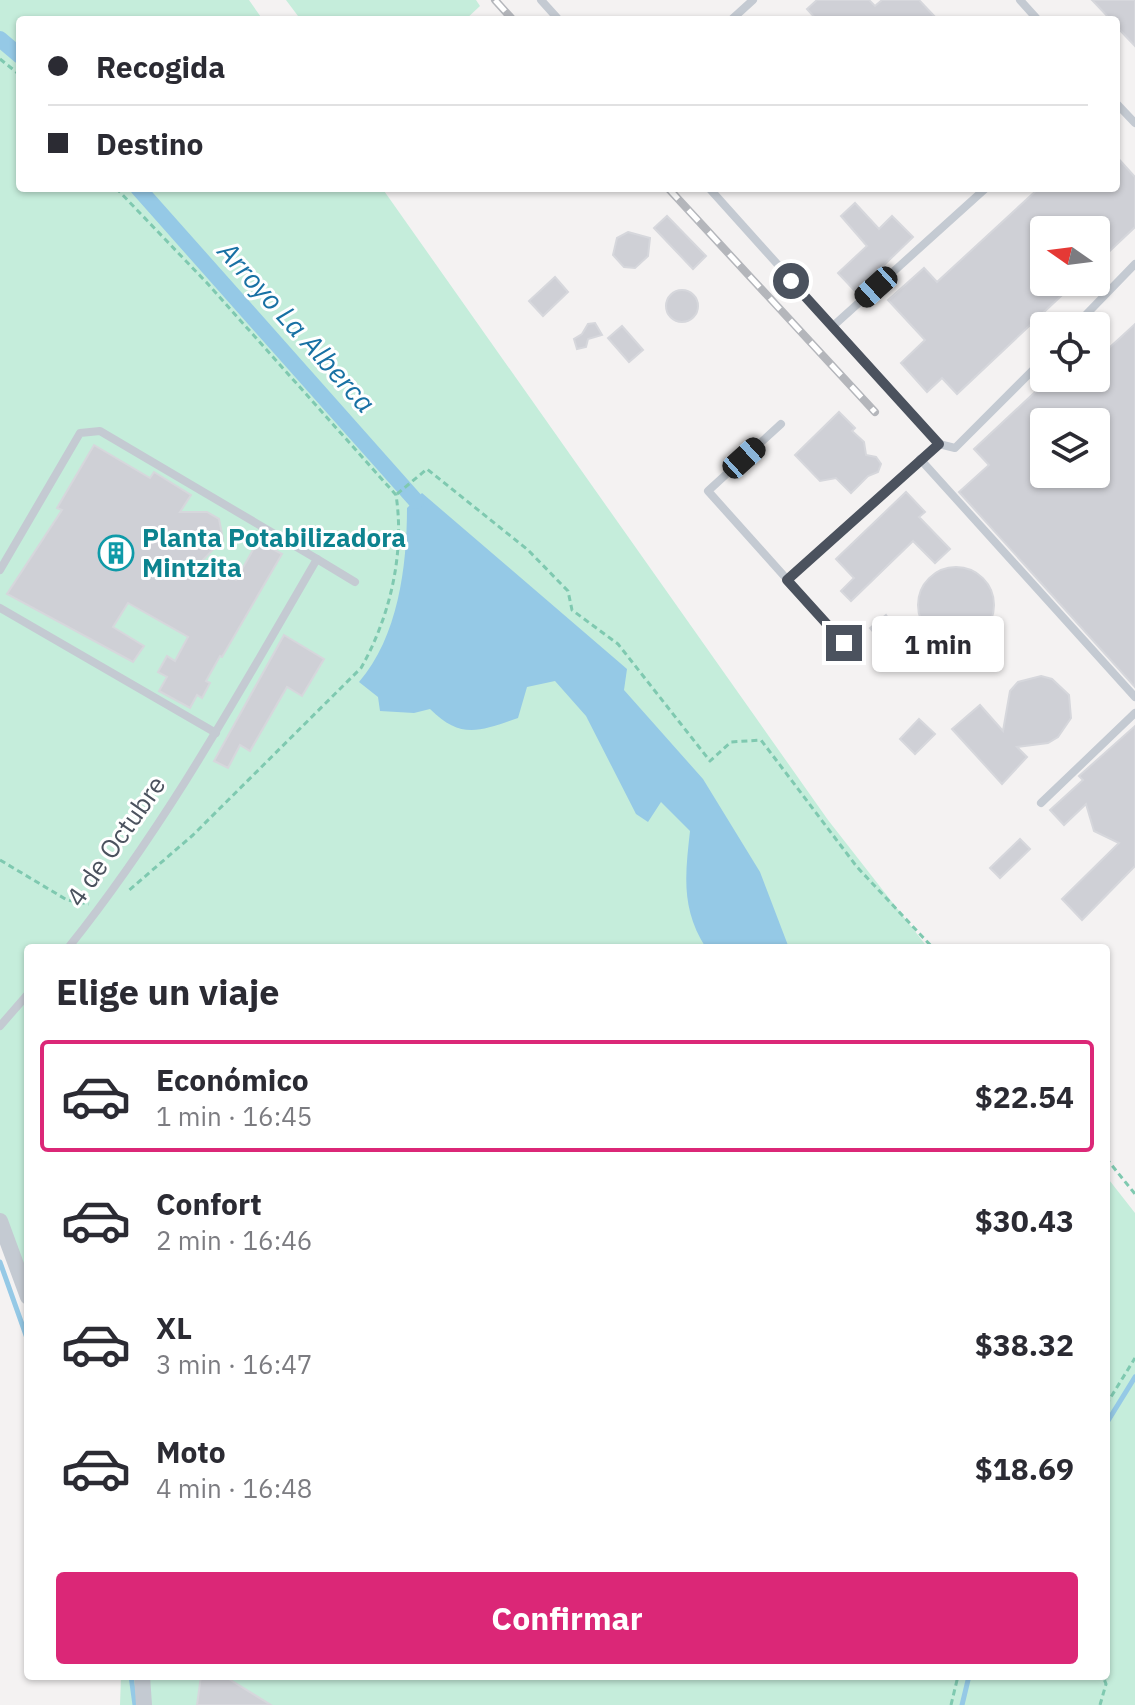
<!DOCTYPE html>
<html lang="es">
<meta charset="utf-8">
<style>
:root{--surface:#fff;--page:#f2f2f3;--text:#2b2b33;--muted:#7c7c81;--line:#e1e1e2;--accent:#db2777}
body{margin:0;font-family:"IBM Plex Sans",sans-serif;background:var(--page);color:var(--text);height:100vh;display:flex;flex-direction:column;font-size:30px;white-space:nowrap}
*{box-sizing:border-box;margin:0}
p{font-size:26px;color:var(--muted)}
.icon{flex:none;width:44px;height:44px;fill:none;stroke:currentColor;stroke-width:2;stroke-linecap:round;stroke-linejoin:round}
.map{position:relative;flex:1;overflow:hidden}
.side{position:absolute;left:24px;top:944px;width:1086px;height:736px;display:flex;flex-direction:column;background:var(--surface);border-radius:8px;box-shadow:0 2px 6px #0004}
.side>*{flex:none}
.top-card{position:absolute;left:16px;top:16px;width:1104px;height:176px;border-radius:8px;box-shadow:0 2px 6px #0004;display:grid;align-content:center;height:176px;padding:0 32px;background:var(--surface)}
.needle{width:52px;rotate:284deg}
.controls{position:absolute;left:1030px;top:216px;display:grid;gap:16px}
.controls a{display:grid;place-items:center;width:80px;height:80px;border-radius:8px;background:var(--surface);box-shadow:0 2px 6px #0004;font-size:40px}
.end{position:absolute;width:36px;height:36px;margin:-18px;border:10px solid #4b525e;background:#fff;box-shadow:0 0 0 4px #fff}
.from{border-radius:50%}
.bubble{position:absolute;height:56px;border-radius:8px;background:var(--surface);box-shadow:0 2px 6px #0004;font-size:26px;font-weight:700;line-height:56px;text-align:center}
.car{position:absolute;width:24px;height:48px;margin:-24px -12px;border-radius:10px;box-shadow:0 0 6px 2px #0007;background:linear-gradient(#222 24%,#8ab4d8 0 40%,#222 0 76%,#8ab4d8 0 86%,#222 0)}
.top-card b{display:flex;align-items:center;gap:28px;height:76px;font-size:30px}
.top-card b+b{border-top:2px solid var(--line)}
.top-card i{width:20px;height:20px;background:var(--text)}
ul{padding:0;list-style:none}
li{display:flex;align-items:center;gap:24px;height:112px;margin:0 16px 12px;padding:0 16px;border:4px solid transparent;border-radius:8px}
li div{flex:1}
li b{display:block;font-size:30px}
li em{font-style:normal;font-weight:700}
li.selected{border-color:var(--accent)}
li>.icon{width:72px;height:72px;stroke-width:1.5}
h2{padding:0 32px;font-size:36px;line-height:96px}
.action{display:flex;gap:16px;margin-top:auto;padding:16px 32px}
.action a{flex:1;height:92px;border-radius:8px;background:var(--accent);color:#fff;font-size:32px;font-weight:700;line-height:92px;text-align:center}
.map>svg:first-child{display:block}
</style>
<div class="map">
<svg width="1135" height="1705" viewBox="0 0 1135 1705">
<rect width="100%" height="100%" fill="#f4f2f2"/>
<!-- green -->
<g fill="#c5eddb">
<path d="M 0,0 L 249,0 L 263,20 L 20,20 L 20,188 L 382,188 L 828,820 L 928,948 L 28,948 L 28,1305 L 0,1240 Z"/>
<path d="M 286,0 L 476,0 L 480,6 L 465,20 L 301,20 Z"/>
<path d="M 1106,1176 L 1135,1213 L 1135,1705 L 120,1705 L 121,1676 L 1106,1676 Z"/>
</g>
<!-- water -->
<path fill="#95c9e6" d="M 422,493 L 627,669 L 624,690 L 703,779 L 760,872 L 789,948 L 706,948 C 681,909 685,876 690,831 L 661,802 L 648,822 L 636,814 L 586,716 L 555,681 L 527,687 L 518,718 C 480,731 461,740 430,709 L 414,713 L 380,711 L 378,697 L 359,682 C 398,637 407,567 407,508 Z"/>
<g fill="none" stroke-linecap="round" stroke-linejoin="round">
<!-- stream -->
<g stroke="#95c9e6" stroke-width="5">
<path d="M 0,1262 L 28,1341"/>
<path d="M 1106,1424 L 1135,1377"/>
<path d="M 131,1676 L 135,1705"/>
<path d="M 962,1705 L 969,1676"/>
</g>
<!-- canal -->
<g stroke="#95c9e6" stroke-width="16">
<path d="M 0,39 L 20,56"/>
<path d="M 138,188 L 416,501"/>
</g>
</g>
<!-- building -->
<g fill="#cfd0d6" stroke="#d6d7dc" stroke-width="2" fill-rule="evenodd">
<path d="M 817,0 L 869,0 L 875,6 L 882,0 L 919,0 L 938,20 L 817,20 L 807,9 Z"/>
<path d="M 1092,0 L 1135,0 L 1135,46 L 1116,26 L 1116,20 L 1111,20 Z"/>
<path d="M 1116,156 L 1135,177 L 1135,227 L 1096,264 L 1096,230 L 1044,230 L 1044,282 L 1076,282 L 957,394 L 942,378 L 927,392 L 901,363 L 925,340 L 888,300 L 924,268 L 937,282 L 1039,188 L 1116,188 Z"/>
<path d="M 855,203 L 879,229 L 892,216 L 913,237 L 856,292 L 838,273 L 867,246 L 841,216 Z"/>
<path d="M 667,216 L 706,256 L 693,269 L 654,228 Z"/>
<path d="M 628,232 L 650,238 L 648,256 L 635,268 L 624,267 L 613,255 L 617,238 Z"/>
<path d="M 555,277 L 568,292 L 543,316 L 529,301 Z"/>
<circle cx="682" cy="306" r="16"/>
<path d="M 595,323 L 602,335 L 588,339 L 586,347 L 577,349 L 574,339 L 582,334 L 588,324 Z"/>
<path d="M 1135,324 L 1135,687 L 959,492 L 989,465 L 974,449 L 1050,378 L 1096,378 L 1096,360 ZM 1044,422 L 1096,422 L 1096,474 L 1044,474 Z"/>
<path d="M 622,326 L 643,350 L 629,362 L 608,338 Z"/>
<path d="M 839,412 L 855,428 L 852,431 L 864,442 L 866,455 L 876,457 L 881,464 L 878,472 L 868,476 L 851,493 L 836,478 L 820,481 L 795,455 Z"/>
<path d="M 94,445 L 150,478 L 154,472 L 191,495 L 180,512 L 207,512 L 219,519 L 223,539 L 202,561 L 236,580 L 258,541 L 282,554 L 222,657 L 220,656 L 206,681 L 210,683 L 202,698 L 197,695 L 190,708 L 159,691 L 167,677 L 158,672 L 167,656 L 175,661 L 188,637 L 128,603 L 113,627 L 144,646 L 133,662 L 7,594 L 62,510 L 57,508 Z"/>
<path d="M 906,492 L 925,512 L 919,517 L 950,549 L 935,563 L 913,541 L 851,601 L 841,591 L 854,578 L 836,559 Z"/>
<circle cx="956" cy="605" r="38"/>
<path d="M 886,615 L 909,649 L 897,659 L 870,628 Z"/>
<path d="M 284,635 L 324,659 L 302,696 L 287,687 L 250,751 L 240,745 L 228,768 L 214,761 Z"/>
<path d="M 1041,676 L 1052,679 L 1069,695 L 1071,718 L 1058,737 L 1048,743 L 1017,747 L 1027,757 L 1002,784 L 952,729 L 980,705 L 1003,731 L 1010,691 L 1018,682 Z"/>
<path d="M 919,719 L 935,734 L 915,754 L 900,739 Z"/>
<path d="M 1135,726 L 1135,866 L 1082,920 L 1062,899 L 1119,843 L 1094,831 L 1086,804 L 1064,825 L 1050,810 L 1083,780 L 1079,776 Z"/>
<path d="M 1020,839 L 1030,849 L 1000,878 L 990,868 Z"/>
<path d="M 201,1676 L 224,1676 L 271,1705 L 197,1705 Z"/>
</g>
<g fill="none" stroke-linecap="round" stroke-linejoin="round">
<!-- path -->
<g stroke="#7fc9b0" stroke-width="3" stroke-dasharray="6 4" stroke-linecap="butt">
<path d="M 0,59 L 20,75"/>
<path d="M 116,188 L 207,283 L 396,495 C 405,553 390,617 361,668 L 193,835 L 127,892"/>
<path d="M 397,494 L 427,469 L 528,550 L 568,591 L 572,610 L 618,644 L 710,761 L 731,742 L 761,740 L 857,867 L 933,948"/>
<path d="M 0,860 L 67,900 L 89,904"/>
<path d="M 1106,1158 L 1135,1194"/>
<path d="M 1106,1405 L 1135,1358"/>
<path d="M 951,1705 L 958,1676"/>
<path d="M 1100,1705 L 1106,1684 L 1103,1676"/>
</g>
<!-- service -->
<g stroke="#c4cad2" stroke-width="8">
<path d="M 541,0 L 559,20"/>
<path d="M 1020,0 L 1038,20"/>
<path d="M 731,20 L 753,0"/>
<path d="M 1116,103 L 1135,123"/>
<path d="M 709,188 L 939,444 L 955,448 L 1044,359"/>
<path d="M 1075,326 L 1135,264"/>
<path d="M 832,327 L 986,188"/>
<path d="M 781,424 L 708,491 L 844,643"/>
<path d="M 920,459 L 1135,697"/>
<path d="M 0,570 L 80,433 L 100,431 L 317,559"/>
<path d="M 787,580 L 939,444"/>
<path d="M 0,608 L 216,733"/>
<path d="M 1041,803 L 1135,713"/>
<path d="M 68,948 C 165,827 239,693 317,559 L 355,582"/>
<path d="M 0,1026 L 28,994"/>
</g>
<!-- minor -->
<g stroke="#c4cad2" stroke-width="16">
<path d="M 0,1221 L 28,1297"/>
<path d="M 142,1676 L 144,1705"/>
</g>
<!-- rail casing -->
<g stroke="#b4b6bb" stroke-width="8">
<g id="rail">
<path d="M 495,0 L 513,20"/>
<path d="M 668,188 L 875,412"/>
</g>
</g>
<!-- rail -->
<use href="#rail" stroke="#fff" stroke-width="5" stroke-dasharray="15" stroke-linecap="butt"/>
</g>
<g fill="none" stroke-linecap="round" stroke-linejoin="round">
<!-- route -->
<path stroke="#4b525e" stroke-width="10" d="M 791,281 L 939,444 L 787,580 L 844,643"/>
</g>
<!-- icons -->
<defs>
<g id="building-ring" transform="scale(1.8)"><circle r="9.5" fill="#fff" stroke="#0f9aa8" stroke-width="1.5"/><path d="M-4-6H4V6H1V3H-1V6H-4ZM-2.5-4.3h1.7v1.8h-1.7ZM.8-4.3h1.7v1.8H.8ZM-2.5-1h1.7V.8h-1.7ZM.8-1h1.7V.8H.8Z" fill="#0f9aa8"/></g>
</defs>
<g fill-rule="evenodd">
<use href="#building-ring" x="116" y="553"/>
</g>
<g text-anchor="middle" stroke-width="6" stroke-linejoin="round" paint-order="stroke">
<!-- culture labels -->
<g font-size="26" font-weight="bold" fill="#0d838f" stroke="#fff" text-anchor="start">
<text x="142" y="547">Planta Potabilizadora<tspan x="142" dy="30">Mintzita</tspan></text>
</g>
<!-- street labels -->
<g font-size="26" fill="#4b525e" stroke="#fff">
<text transform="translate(116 841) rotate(-55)" y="9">4 de Octubre</text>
</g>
<!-- water labels -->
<g font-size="28" font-style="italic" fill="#1871a4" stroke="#fff">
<text transform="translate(297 327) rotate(48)" y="10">Arroyo La Alberca</text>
</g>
</g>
</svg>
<div class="controls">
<a><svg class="needle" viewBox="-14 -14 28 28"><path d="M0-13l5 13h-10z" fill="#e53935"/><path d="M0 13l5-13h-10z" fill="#7c7c81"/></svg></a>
<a><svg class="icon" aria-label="locate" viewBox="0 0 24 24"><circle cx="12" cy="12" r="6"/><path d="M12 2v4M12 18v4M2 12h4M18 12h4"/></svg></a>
<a><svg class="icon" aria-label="layers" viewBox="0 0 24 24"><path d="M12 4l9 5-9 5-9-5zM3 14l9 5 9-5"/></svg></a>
</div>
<i class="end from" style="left:791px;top:281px"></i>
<i class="end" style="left:844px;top:643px"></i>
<div class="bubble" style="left:872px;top:616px;width:132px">1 min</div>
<i class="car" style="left:876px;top:287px;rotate:228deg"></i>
<i class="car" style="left:744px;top:458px;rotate:48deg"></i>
<div class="top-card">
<b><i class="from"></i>Recogida</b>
<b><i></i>Destino</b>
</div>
<section class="side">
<h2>Elige un viaje</h2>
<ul>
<li class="selected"><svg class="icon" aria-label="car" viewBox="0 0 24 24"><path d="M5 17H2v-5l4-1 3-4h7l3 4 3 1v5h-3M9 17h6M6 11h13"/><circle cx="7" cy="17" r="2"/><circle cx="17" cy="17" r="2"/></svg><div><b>Económico</b><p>1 min · 16:45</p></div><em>$22.54</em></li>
<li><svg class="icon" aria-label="car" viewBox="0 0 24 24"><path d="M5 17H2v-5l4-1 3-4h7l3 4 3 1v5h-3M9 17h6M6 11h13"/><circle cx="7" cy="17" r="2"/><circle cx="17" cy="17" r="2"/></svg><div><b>Confort</b><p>2 min · 16:46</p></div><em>$30.43</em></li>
<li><svg class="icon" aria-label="car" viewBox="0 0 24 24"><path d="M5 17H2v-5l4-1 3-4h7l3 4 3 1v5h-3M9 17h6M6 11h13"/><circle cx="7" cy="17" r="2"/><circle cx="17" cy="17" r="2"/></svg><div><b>XL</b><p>3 min · 16:47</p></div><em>$38.32</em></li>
<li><svg class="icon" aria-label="car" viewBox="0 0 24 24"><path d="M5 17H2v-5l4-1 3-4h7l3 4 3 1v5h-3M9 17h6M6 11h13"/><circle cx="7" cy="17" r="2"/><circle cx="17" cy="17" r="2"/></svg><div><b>Moto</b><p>4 min · 16:48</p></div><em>$18.69</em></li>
</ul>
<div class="action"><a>Confirmar</a></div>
</section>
</div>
